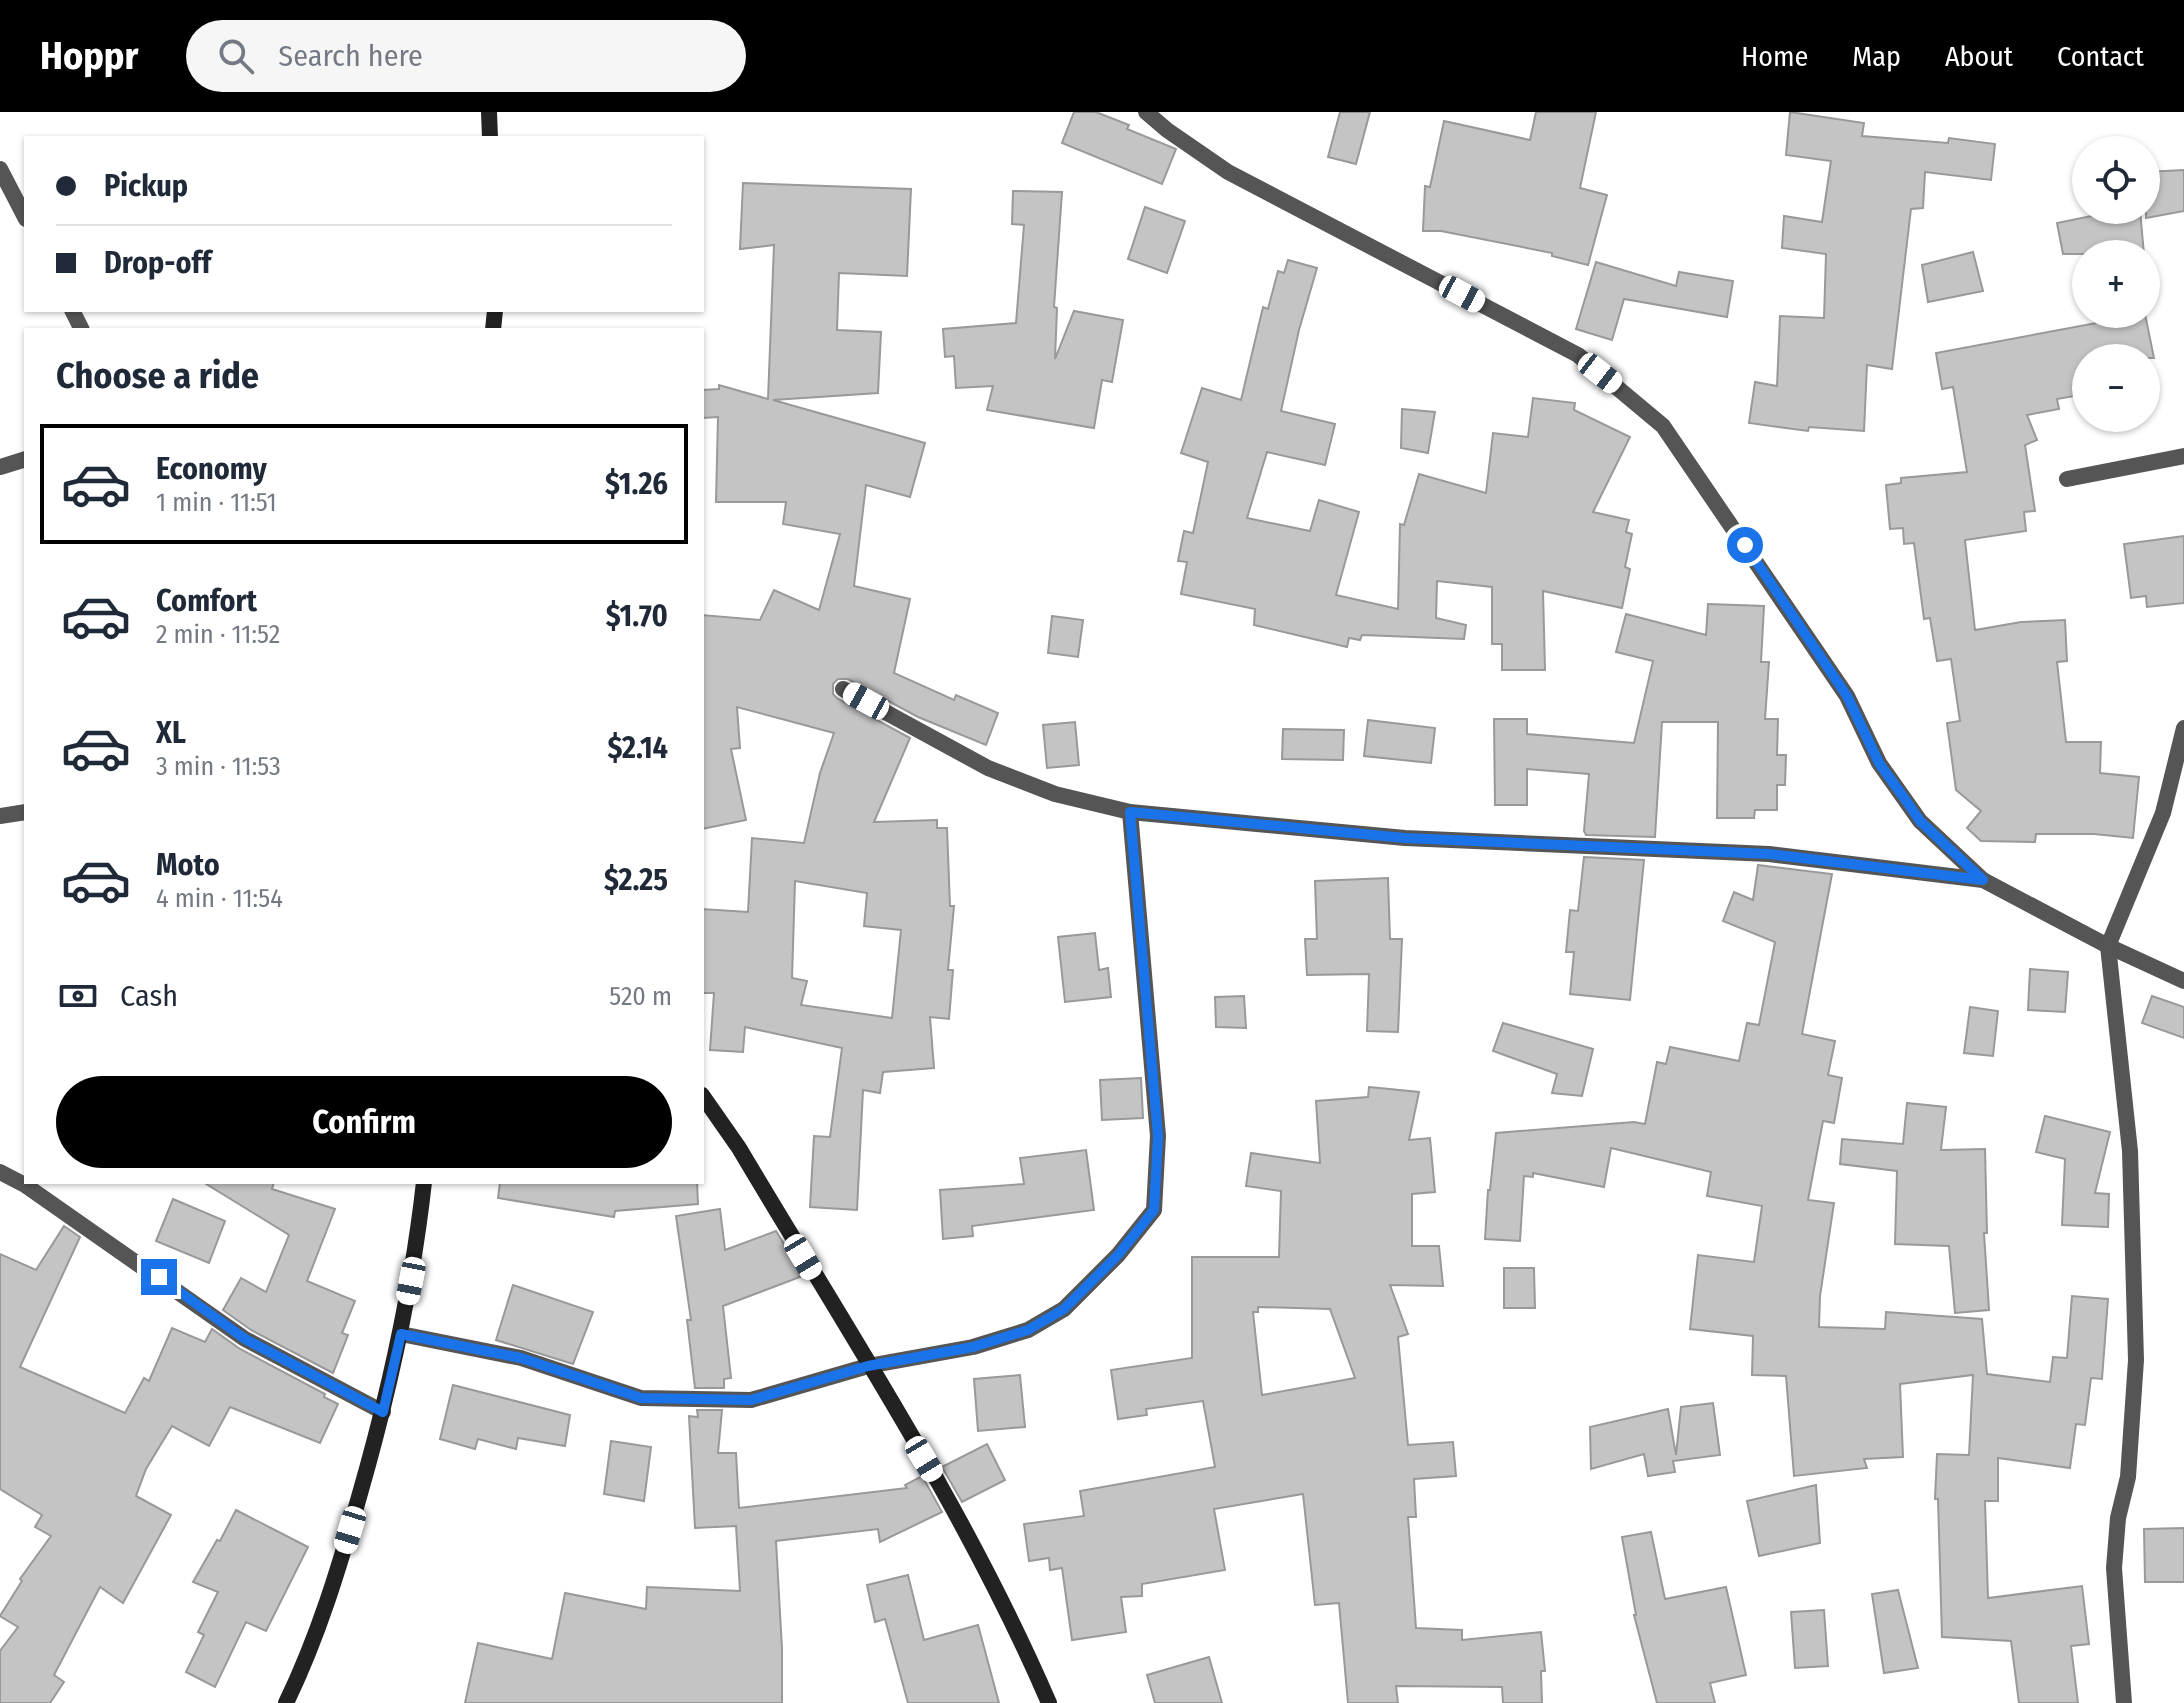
<!DOCTYPE html>
<meta charset="utf-8">
<style>
:root{--surface:#fff;--page:#f6f6f7;--text:#1f2937;--muted:#747a83;--line:#e0e1e3;--accent:#000}
body{margin:0;font-family:"Fira Sans Condensed",sans-serif;background:var(--page);color:var(--text);height:100vh;display:flex;flex-direction:column;font-size:30px;white-space:nowrap}
*{box-sizing:border-box;margin:0}
p{font-size:26px;color:var(--muted)}
.icon{flex:none;width:44px;height:44px;fill:none;stroke:currentColor;stroke-width:2;stroke-linecap:round;stroke-linejoin:round}
.map{position:relative;flex:1;overflow:hidden}
.sheet{position:absolute;left:24px;top:216px;width:680px;height:856px;display:flex;flex-direction:column;background:var(--surface);border-radius:0px;box-shadow:0 2px 6px #0004}
.sheet>*{flex:none}
.banner{position:absolute;left:24px;top:24px;width:680px;height:176px;border-radius:0px;box-shadow:0 2px 6px #0004;display:grid;align-content:center;height:176px;padding:0 32px;background:var(--surface)}
.buttons{position:absolute;left:2072px;top:24px;display:grid;gap:16px}
.buttons a{display:grid;place-items:center;width:88px;height:88px;border-radius:50%;background:var(--surface);box-shadow:0 2px 6px #0004;font-size:40px}
.end{position:absolute;width:36px;height:36px;margin:-18px;border:10px solid #1a73e8;background:#fff;box-shadow:0 0 0 4px #fff}
.from{border-radius:50%}
.car{position:absolute;width:24px;height:48px;margin:-24px -12px;border-radius:10px;box-shadow:0 0 6px 2px #0007;background:linear-gradient(#fff 24%,#345 0 40%,#fff 0 76%,#345 0 86%,#fff 0)}
.banner b{display:flex;align-items:center;gap:28px;height:76px;font-size:30px}
.banner b+b{border-top:2px solid var(--line)}
.banner i{width:20px;height:20px;background:var(--text)}
ul{padding:0;list-style:none}
li{display:flex;align-items:center;gap:24px;height:120px;margin:0 16px 12px;padding:0 16px;border:4px solid transparent;border-radius:0px}
li div{flex:1}
li b{display:block;font-size:30px}
li em{font-style:normal;font-weight:700}
li.selected{border-color:var(--accent)}
li>.icon{width:72px;height:72px;stroke-width:1.5}
h2{padding:0 32px;font-size:36px;line-height:96px}
.pay{display:flex;align-items:center;gap:20px;height:88px;padding:0 32px;font-size:30px}
.pay p{margin-inline-start:auto}
.button{display:flex;gap:16px;margin-top:auto;padding:16px 32px}
.button a{flex:1;height:92px;border-radius:48px;background:var(--accent);color:#fff;font-size:32px;font-weight:700;line-height:92px;text-align:center}
header{display:flex;align-items:center;gap:48px;box-sizing:border-box;height:112px;padding:0 40px;background:var(--accent);color:#fff}
header strong{font-size:38px}
nav{display:flex;gap:44px;margin-inline-start:auto;font-size:28px}
.search{width:560px;height:72px;background:var(--page);display:flex;align-items:center;gap:20px;box-sizing:border-box;padding:0 28px;border-radius:44px;color:var(--muted);font-size:30px}
.map>svg:first-child{display:block}
</style>
<header>
<strong>Hoppr</strong>
<div class="search"><svg class="icon" aria-label="search" viewBox="0 0 24 24"><circle cx="10" cy="10" r="6"/><path d="M15 15l6 6"/></svg>Search here</div>
<nav><a>Home</a><a>Map</a><a>About</a><a>Contact</a></nav>
</header>
<div class="map">
<svg width="2184" height="1591" viewBox="0 0 2184 1591">
<rect width="100%" height="100%" fill="#fff"/>
<!-- building -->
<g fill="#c4c4c4" stroke="#999" stroke-width="2" fill-rule="evenodd">
<path d="M 1074,0 L 1096,0 L 1129,13 L 1127,17 L 1176,37 L 1162,72 L 1062,31 Z"/>
<path d="M 1340,0 L 1370,0 L 1356,52 L 1328,45 Z"/>
<path d="M 1536,0 L 1596,0 L 1580,76 L 1607,83 L 1588,153 L 1552,144 L 1552,141 L 1441,119 L 1423,119 L 1425,74 L 1430,75 L 1444,9 L 1530,28 Z"/>
<path d="M 1790,0 L 1864,11 L 1862,24 L 1948,31 L 1949,26 L 1995,32 L 1991,68 L 1925,60 L 1923,96 L 1911,97 L 1892,257 L 1867,253 L 1864,319 L 1809,315 L 1808,319 L 1749,311 L 1755,270 L 1777,274 L 1780,204 L 1824,206 L 1826,142 L 1782,136 L 1784,104 L 1822,110 L 1831,49 L 1786,43 Z"/>
<path d="M 2184,58 L 2184,99 L 2146,106 L 2146,60 Z"/>
<path d="M 743,71 L 911,77 L 907,164 L 839,161 L 837,218 L 881,220 L 878,281 L 773,288 L 925,331 L 910,385 L 866,373 L 854,474 L 910,487 L 894,561 L 954,588 L 956,583 L 998,601 L 986,633 L 918,605 L 848,567 L 838,567 L 833,572 L 833,582 L 838,587 L 910,626 L 874,710 L 937,708 L 937,716 L 947,716 L 950,794 L 954,794 L 948,858 L 953,858 L 949,907 L 930,905 L 934,956 L 883,960 L 880,981 L 863,978 L 857,1098 L 810,1095 L 814,1024 L 830,1025 L 842,936 L 745,915 L 743,940 L 710,938 L 714,881 L 702,881 L 702,797 L 748,800 L 752,726 L 804,731 L 820,661 L 834,621 L 737,595 L 740,636 L 731,637 L 746,708 L 702,717 L 702,503 L 760,508 L 774,478 L 819,498 L 840,422 L 783,412 L 786,390 L 716,390 L 718,305 L 702,306 L 702,278 L 719,277 L 719,273 L 768,287 L 774,133 L 740,137 ZM 795,769 L 867,781 L 864,814 L 901,818 L 892,906 L 801,893 L 807,869 L 792,866 Z"/>
<path d="M 1013,79 L 1062,80 L 1054,195 L 1057,196 L 1055,247 L 1074,199 L 1123,208 L 1112,270 L 1102,268 L 1094,316 L 987,298 L 993,274 L 956,276 L 954,244 L 945,245 L 943,217 L 1016,211 L 1024,113 L 1012,112 Z"/>
<path d="M 1145,95 L 1185,109 L 1167,161 L 1128,147 Z"/>
<path d="M 2121,98 L 2140,98 L 2144,142 L 2063,142 L 2057,111 Z"/>
<path d="M 1973,140 L 1983,179 L 1928,190 L 1922,153 Z"/>
<path d="M 1288,148 L 1317,156 L 1299,218 L 1281,299 L 1335,312 L 1325,353 L 1267,340 L 1247,406 L 1310,419 L 1319,388 L 1359,400 L 1336,483 L 1398,497 L 1400,412 L 1404,413 L 1419,362 L 1486,381 L 1493,321 L 1528,325 L 1533,286 L 1575,291 L 1574,298 L 1630,325 L 1593,400 L 1629,408 L 1626,420 L 1632,422 L 1625,455 L 1630,457 L 1622,496 L 1543,479 L 1545,558 L 1502,558 L 1502,532 L 1492,532 L 1492,475 L 1437,469 L 1436,506 L 1466,513 L 1464,527 L 1362,523 L 1360,528 L 1349,526 L 1347,535 L 1254,513 L 1255,497 L 1181,482 L 1187,450 L 1178,449 L 1184,419 L 1193,421 L 1208,350 L 1181,341 L 1202,276 L 1241,288 L 1263,195 L 1268,197 L 1278,159 L 1284,161 Z"/>
<path d="M 1596,150 L 1676,174 L 1679,160 L 1733,169 L 1727,205 L 1624,187 L 1612,228 L 1576,217 Z"/>
<path d="M 2145,202 L 2154,246 L 2086,246 L 2086,282 L 2057,287 L 2059,297 L 2027,303 L 2037,328 L 2025,333 L 2035,399 L 2024,400 L 2026,419 L 1965,428 L 1975,518 L 2021,510 L 2065,508 L 2067,549 L 2057,550 L 2066,630 L 2101,630 L 2100,661 L 2139,665 L 2133,726 L 2094,722 L 2036,722 L 2035,730 L 1981,729 L 1967,716 L 1981,699 L 1956,678 L 1947,611 L 1960,609 L 1951,547 L 1937,549 L 1930,506 L 1924,507 L 1914,431 L 1904,432 L 1903,416 L 1890,417 L 1886,373 L 1901,371 L 1901,366 L 1967,360 L 1953,275 L 1942,277 L 1936,241 Z"/>
<path d="M 1402,297 L 1435,300 L 1428,341 L 1401,336 Z"/>
<path d="M 2184,424 L 2184,491 L 2147,495 L 2146,484 L 2131,486 L 2124,432 Z"/>
<path d="M 1708,492 L 1764,494 L 1761,550 L 1769,550 L 1765,607 L 1778,607 L 1777,643 L 1786,643 L 1785,673 L 1777,673 L 1777,698 L 1755,698 L 1754,706 L 1717,706 L 1718,610 L 1662,610 L 1655,725 L 1586,723 L 1584,719 L 1589,662 L 1527,657 L 1527,693 L 1495,693 L 1494,607 L 1527,607 L 1527,622 L 1634,631 L 1653,549 L 1616,540 L 1626,502 L 1706,523 Z"/>
<path d="M 1052,504 L 1083,508 L 1078,545 L 1048,541 Z"/>
<path d="M 1368,608 L 1435,616 L 1431,651 L 1364,644 Z"/>
<path d="M 1075,610 L 1079,653 L 1047,656 L 1043,613 Z"/>
<path d="M 1283,617 L 1344,618 L 1343,648 L 1282,647 Z"/>
<path d="M 1584,745 L 1644,748 L 1630,888 L 1570,882 L 1574,840 L 1566,840 L 1570,798 L 1578,799 Z"/>
<path d="M 1758,753 L 1832,762 L 1802,922 L 1835,929 L 1828,963 L 1842,966 L 1834,1011 L 1823,1009 L 1808,1088 L 1834,1091 L 1820,1184 L 1819,1215 L 1885,1217 L 1886,1200 L 1982,1207 L 1987,1262 L 2050,1270 L 2053,1245 L 2067,1246 L 2072,1184 L 2108,1187 L 2102,1267 L 2091,1266 L 2085,1313 L 2076,1312 L 2070,1356 L 1998,1346 L 1998,1389 L 1985,1389 L 1988,1486 L 2082,1474 L 2089,1532 L 2071,1534 L 2078,1591 L 2019,1591 L 2011,1529 L 1942,1525 L 1938,1387 L 1935,1387 L 1937,1342 L 1969,1343 L 1973,1263 L 1900,1272 L 1903,1345 L 1864,1347 L 1867,1356 L 1794,1364 L 1786,1264 L 1752,1263 L 1753,1224 L 1690,1217 L 1698,1143 L 1754,1150 L 1762,1094 L 1707,1084 L 1711,1060 L 1611,1036 L 1604,1075 L 1533,1061 L 1533,1065 L 1524,1064 L 1520,1129 L 1485,1127 L 1488,1078 L 1490,1078 L 1496,1021 L 1634,1010 L 1645,1012 L 1657,950 L 1666,952 L 1670,935 L 1739,949 L 1747,911 L 1759,913 L 1775,830 L 1723,809 L 1734,780 L 1753,788 Z"/>
<path d="M 1388,766 L 1390,827 L 1402,827 L 1398,920 L 1367,919 L 1369,862 L 1307,863 L 1305,827 L 1317,827 L 1315,769 Z"/>
<path d="M 1095,821 L 1099,858 L 1108,856 L 1111,885 L 1065,890 L 1058,825 Z"/>
<path d="M 2030,857 L 2068,860 L 2065,900 L 2028,898 Z"/>
<path d="M 1244,884 L 1246,916 L 1216,915 L 1215,885 Z"/>
<path d="M 2152,884 L 2184,895 L 2184,926 L 2142,911 Z"/>
<path d="M 1970,895 L 1998,899 L 1993,944 L 1964,941 Z"/>
<path d="M 1503,911 L 1593,937 L 1582,984 L 1552,981 L 1557,962 L 1493,939 Z"/>
<path d="M 1141,966 L 1143,1006 L 1102,1008 L 1100,968 Z"/>
<path d="M 1369,975 L 1419,980 L 1409,1028 L 1430,1026 L 1435,1080 L 1412,1082 L 1412,1134 L 1439,1134 L 1443,1174 L 1390,1173 L 1408,1222 L 1398,1225 L 1408,1333 L 1453,1330 L 1456,1364 L 1414,1367 L 1416,1405 L 1408,1405 L 1416,1516 L 1462,1518 L 1462,1528 L 1541,1520 L 1545,1559 L 1541,1559 L 1542,1591 L 1503,1591 L 1502,1575 L 1396,1574 L 1398,1591 L 1348,1591 L 1339,1491 L 1315,1493 L 1303,1382 L 1214,1397 L 1225,1458 L 1142,1472 L 1142,1484 L 1121,1485 L 1126,1520 L 1072,1528 L 1062,1456 L 1050,1458 L 1049,1446 L 1029,1449 L 1024,1412 L 1084,1404 L 1080,1379 L 1215,1355 L 1203,1289 L 1146,1297 L 1147,1303 L 1118,1307 L 1111,1258 L 1192,1246 L 1192,1145 L 1279,1145 L 1281,1079 L 1246,1074 L 1251,1041 L 1320,1051 L 1316,989 L 1368,985 ZM 1258,1195 L 1330,1197 L 1355,1266 L 1262,1283 L 1253,1200 L 1258,1200 Z"/>
<path d="M 1907,991 L 1946,995 L 1941,1038 L 1985,1037 L 1987,1121 L 1984,1121 L 1989,1198 L 1955,1201 L 1949,1134 L 1895,1132 L 1897,1059 L 1840,1052 L 1842,1027 L 1903,1032 Z"/>
<path d="M 2045,1004 L 2110,1020 L 2095,1081 L 2109,1082 L 2108,1115 L 2062,1113 L 2065,1047 L 2036,1040 Z"/>
<path d="M 1086,1038 L 1094,1098 L 972,1114 L 973,1124 L 943,1127 L 940,1078 L 1024,1072 L 1020,1046 Z"/>
<path d="M 203,1070 L 274,1070 L 272,1077 L 335,1097 L 307,1169 L 355,1189 L 342,1221 L 348,1223 L 333,1261 L 251,1218 L 223,1198 L 241,1166 L 266,1180 L 289,1123 Z"/>
<path d="M 500,1070 L 697,1070 L 698,1092 L 615,1099 L 614,1105 L 498,1086 Z"/>
<path d="M 173,1087 L 225,1109 L 209,1151 L 156,1129 Z"/>
<path d="M 720,1097 L 725,1138 L 776,1119 L 794,1148 L 800,1165 L 723,1194 L 731,1266 L 724,1267 L 724,1276 L 695,1276 L 687,1208 L 691,1208 L 676,1104 Z"/>
<path d="M 64,1114 L 80,1125 L 20,1255 L 125,1301 L 144,1266 L 149,1269 L 172,1216 L 205,1230 L 212,1217 L 240,1237 L 325,1282 L 324,1285 L 338,1292 L 320,1331 L 230,1295 L 209,1334 L 172,1314 L 146,1357 L 136,1384 L 171,1403 L 123,1491 L 100,1475 L 54,1563 L 64,1570 L 50,1591 L 0,1591 L 0,1539 L 18,1515 L 0,1504 L 22,1469 L 20,1467 L 51,1424 L 35,1415 L 42,1403 L 0,1377 L 0,1142 L 36,1158 Z"/>
<path d="M 1504,1156 L 1534,1156 L 1535,1196 L 1504,1196 Z"/>
<path d="M 513,1173 L 593,1200 L 573,1252 L 496,1228 Z"/>
<path d="M 1020,1263 L 1025,1315 L 978,1319 L 974,1267 Z"/>
<path d="M 453,1273 L 570,1303 L 565,1334 L 518,1326 L 516,1337 L 478,1327 L 475,1337 L 440,1327 Z"/>
<path d="M 1713,1291 L 1720,1343 L 1673,1349 L 1675,1360 L 1648,1364 L 1644,1342 L 1591,1357 L 1590,1315 L 1668,1297 L 1676,1343 L 1681,1295 Z"/>
<path d="M 697,1298 L 722,1298 L 718,1341 L 736,1341 L 739,1396 L 907,1376 L 905,1373 L 922,1364 L 942,1400 L 880,1430 L 878,1417 L 776,1429 L 782,1537 L 782,1591 L 465,1591 L 478,1531 L 552,1547 L 565,1481 L 646,1497 L 647,1475 L 740,1479 L 736,1414 L 695,1416 L 689,1304 L 698,1305 Z"/>
<path d="M 611,1329 L 651,1335 L 644,1389 L 604,1382 Z"/>
<path d="M 987,1332 L 1005,1368 L 962,1390 L 942,1355 Z"/>
<path d="M 1816,1373 L 1820,1431 L 1759,1444 L 1747,1389 Z"/>
<path d="M 236,1398 L 308,1435 L 266,1519 L 246,1510 L 215,1575 L 186,1560 L 204,1523 L 198,1520 L 218,1480 L 193,1470 L 217,1428 L 220,1429 Z"/>
<path d="M 2184,1416 L 2184,1470 L 2145,1470 L 2144,1417 Z"/>
<path d="M 1651,1420 L 1665,1487 L 1726,1475 L 1746,1563 L 1710,1571 L 1715,1591 L 1657,1591 L 1634,1503 L 1636,1503 L 1622,1425 Z"/>
<path d="M 908,1463 L 924,1528 L 978,1513 L 999,1591 L 908,1591 L 885,1507 L 875,1510 L 867,1473 Z"/>
<path d="M 1898,1478 L 1918,1556 L 1884,1561 L 1872,1482 Z"/>
<path d="M 1824,1498 L 1828,1554 L 1795,1556 L 1791,1500 Z"/>
<path d="M 1209,1545 L 1222,1591 L 1155,1591 L 1147,1563 Z"/>
</g>
<g fill="none" stroke-linecap="round" stroke-linejoin="round">
<!-- street -->
<g stroke="#555" stroke-width="16">
<path d="M 1146,0 L 1167,18 L 1228,60 L 1578,243 L 1663,314 L 1847,584 L 1879,651 L 1920,709 L 1983,768 L 2108,834 L 2184,869"/>
<path d="M 0,57 L 26,107"/>
<path d="M 72,198 L 82,218"/>
<path d="M 0,355 L 26,347"/>
<path d="M 2067,367 L 2184,344"/>
<path d="M 843,577 L 988,656 L 1055,682 L 1130,700 L 1405,726 L 1769,742 L 1983,768"/>
<path d="M 0,704 L 26,700"/>
<path d="M 0,1060 L 25,1073 L 245,1227 L 383,1300"/>
<path d="M 401,1222 L 521,1246 L 641,1286 L 751,1288 L 868,1254 L 973,1235 L 1028,1218 L 1064,1197 L 1118,1143 L 1154,1098 L 1158,1024 L 1130,700"/>
<path d="M 2124,1591 L 2114,1456 L 2118,1406 L 2128,1365 L 2136,1248 L 2130,1039 L 2108,834 L 2163,701 L 2184,616"/>
</g>
<!-- secondary -->
<g stroke="#222" stroke-width="16">
<path d="M 489,0 L 490,26"/>
<path d="M 493,218 L 495,198"/>
<path d="M 702,983 L 739,1036 C 847,1218 965,1396 1049,1591"/>
<path d="M 286,1591 C 318,1525 339,1456 359,1385 C 389,1281 412,1178 424,1070"/>
</g>
</g>
<g fill="none" stroke-linecap="round" stroke-linejoin="round">
<!-- route -->
<path stroke="#1a73e8" stroke-width="10" d="M 159,1165 L 245,1227 L 383,1300 L 401,1222 L 521,1246 L 641,1286 L 751,1288 L 868,1254 L 973,1235 L 1028,1218 L 1064,1197 L 1118,1143 L 1154,1098 L 1158,1024 L 1130,700 L 1405,726 L 1769,742 L 1983,768 L 1920,709 L 1907,690 L 1879,651 L 1847,584 L 1745,433"/>
</g>
</svg>
<div class="buttons">
<a><svg class="icon" aria-label="locate" viewBox="0 0 24 24"><circle cx="12" cy="12" r="6"/><path d="M12 2v4M12 18v4M2 12h4M18 12h4"/></svg></a>
<a>+</a>
<a>−</a>
</div>
<i class="end from" style="left:1745px;top:433px"></i>
<i class="end" style="left:159px;top:1165px"></i>
<i class="car" style="left:1462px;top:182px;rotate:118deg"></i>
<i class="car" style="left:1600px;top:261px;rotate:128deg"></i>
<i class="car" style="left:866px;top:589px;rotate:299deg"></i>
<i class="car" style="left:803px;top:1145px;rotate:149deg"></i>
<i class="car" style="left:411px;top:1169px;rotate:191deg"></i>
<i class="car" style="left:924px;top:1347px;rotate:149deg"></i>
<i class="car" style="left:350px;top:1418px;rotate:197deg"></i>
<div class="banner">
<b><i class="from"></i>Pickup</b>
<b><i></i>Drop-off</b>
</div>
<section class="sheet">
<h2>Choose a ride</h2>
<ul>
<li class="selected"><svg class="icon" aria-label="car" viewBox="0 0 24 24"><path d="M5 17H2v-5l4-1 3-4h7l3 4 3 1v5h-3M9 17h6M6 11h13"/><circle cx="7" cy="17" r="2"/><circle cx="17" cy="17" r="2"/></svg><div><b>Economy</b><p>1 min · 11:51</p></div><em>$1.26</em></li>
<li><svg class="icon" aria-label="car" viewBox="0 0 24 24"><path d="M5 17H2v-5l4-1 3-4h7l3 4 3 1v5h-3M9 17h6M6 11h13"/><circle cx="7" cy="17" r="2"/><circle cx="17" cy="17" r="2"/></svg><div><b>Comfort</b><p>2 min · 11:52</p></div><em>$1.70</em></li>
<li><svg class="icon" aria-label="car" viewBox="0 0 24 24"><path d="M5 17H2v-5l4-1 3-4h7l3 4 3 1v5h-3M9 17h6M6 11h13"/><circle cx="7" cy="17" r="2"/><circle cx="17" cy="17" r="2"/></svg><div><b>XL</b><p>3 min · 11:53</p></div><em>$2.14</em></li>
<li><svg class="icon" aria-label="car" viewBox="0 0 24 24"><path d="M5 17H2v-5l4-1 3-4h7l3 4 3 1v5h-3M9 17h6M6 11h13"/><circle cx="7" cy="17" r="2"/><circle cx="17" cy="17" r="2"/></svg><div><b>Moto</b><p>4 min · 11:54</p></div><em>$2.25</em></li>
</ul>
<div class="pay"><svg class="icon" aria-label="cash" viewBox="0 0 24 24"><path d="M3 7h18v10H3z"/><circle cx="12" cy="12" r="2"/></svg>Cash<p>520 m</p></div>
<div class="button"><a>Confirm</a></div>
</section>
</div>
